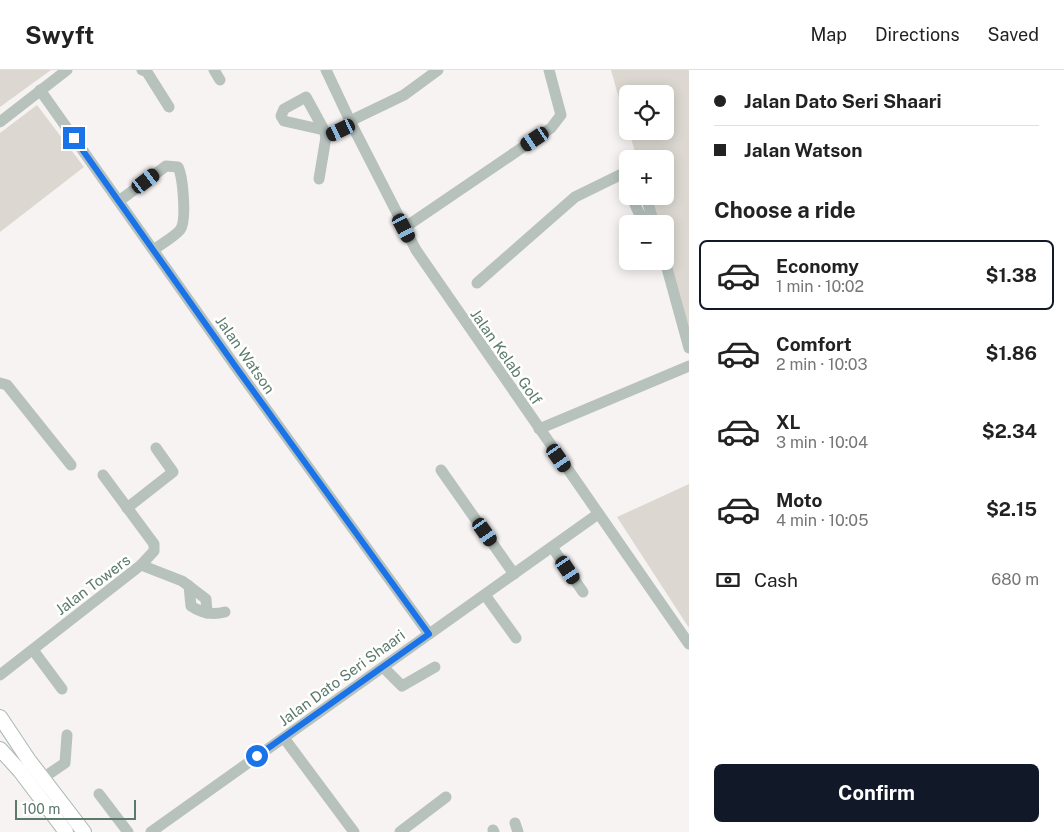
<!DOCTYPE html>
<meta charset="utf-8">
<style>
:root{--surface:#fff;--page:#f2f2f2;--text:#222;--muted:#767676;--line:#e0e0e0;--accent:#111827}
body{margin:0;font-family:"Public Sans",sans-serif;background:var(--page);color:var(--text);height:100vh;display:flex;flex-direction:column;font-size:19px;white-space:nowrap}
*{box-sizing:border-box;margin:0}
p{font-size:16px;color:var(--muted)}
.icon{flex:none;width:28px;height:28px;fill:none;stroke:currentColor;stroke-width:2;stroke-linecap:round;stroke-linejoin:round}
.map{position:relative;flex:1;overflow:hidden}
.side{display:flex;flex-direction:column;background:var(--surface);width:375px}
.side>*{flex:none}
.top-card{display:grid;align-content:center;height:110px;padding:0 25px;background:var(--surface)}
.fabs{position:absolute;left:619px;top:15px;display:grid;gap:10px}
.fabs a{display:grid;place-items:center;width:55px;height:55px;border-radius:8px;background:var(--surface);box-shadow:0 2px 12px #0003;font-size:25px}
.scale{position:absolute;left:15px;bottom:12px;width:121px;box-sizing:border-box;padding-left:5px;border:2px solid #5b7a6c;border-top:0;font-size:14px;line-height:18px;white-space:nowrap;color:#5b7a6c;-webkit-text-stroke:4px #fff;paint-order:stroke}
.end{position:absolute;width:22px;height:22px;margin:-11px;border:6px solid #1a73e8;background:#fff;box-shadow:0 0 0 2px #fff}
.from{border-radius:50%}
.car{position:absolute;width:15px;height:30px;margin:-15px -8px;border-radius:6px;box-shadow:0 0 4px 1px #0007;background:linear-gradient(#222 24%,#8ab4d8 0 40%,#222 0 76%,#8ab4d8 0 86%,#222 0)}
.top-card b{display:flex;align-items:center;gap:18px;height:48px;font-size:19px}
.top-card b+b{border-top:1px solid var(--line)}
.top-card i{width:12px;height:12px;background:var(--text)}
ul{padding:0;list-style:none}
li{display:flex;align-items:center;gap:15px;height:70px;margin:0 10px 8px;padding:0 15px;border:2px solid transparent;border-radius:8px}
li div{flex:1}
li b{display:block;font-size:19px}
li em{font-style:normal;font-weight:700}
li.current{border-color:var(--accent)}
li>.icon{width:45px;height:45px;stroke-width:1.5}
h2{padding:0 25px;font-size:22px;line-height:60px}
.pay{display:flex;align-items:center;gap:12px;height:55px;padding:0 25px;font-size:19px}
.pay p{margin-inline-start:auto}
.button{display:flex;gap:10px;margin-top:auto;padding:10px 25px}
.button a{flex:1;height:58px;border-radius:8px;background:var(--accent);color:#fff;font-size:20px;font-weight:700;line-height:58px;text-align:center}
header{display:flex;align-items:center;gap:30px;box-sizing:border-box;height:70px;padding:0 25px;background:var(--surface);border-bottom:1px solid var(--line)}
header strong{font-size:24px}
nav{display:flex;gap:28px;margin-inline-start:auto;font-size:18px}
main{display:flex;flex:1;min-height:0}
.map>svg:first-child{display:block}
</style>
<header>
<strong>Swyft</strong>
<nav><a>Map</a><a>Directions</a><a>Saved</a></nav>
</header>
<main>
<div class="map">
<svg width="689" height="762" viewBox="0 0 689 762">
<rect width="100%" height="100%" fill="#f6f3f2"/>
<!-- green -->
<g fill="#dcd8d1">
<path d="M 0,0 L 51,0 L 0,37 Z"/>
<path d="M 611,0 L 689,0 L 689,274 L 665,189 L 665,154 L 655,154 L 647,126 L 665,126 L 665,89 L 637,89 L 629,61 L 665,61 L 665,24 L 628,24 L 627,57 Z"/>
<path d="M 37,35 L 84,97 L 0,162 L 0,63 Z"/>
<path d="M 689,414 L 689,558 L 617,447 Z"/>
</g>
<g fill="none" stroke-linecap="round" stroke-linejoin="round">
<!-- major casing -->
<g stroke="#abb7b1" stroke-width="16">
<g id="major">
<path d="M 0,647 L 28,689 L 84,762"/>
<path d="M 0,679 L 20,701 L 66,762"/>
</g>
</g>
<!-- minor -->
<g stroke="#b7c2bd" stroke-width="11">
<path d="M 142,0 L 147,2 L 169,37"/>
<path d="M 214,0 L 220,10"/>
<path d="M 326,0 L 352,55 L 416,180 L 689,574"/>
<path d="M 40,20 L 238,300 L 429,564"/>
<path d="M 350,51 L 404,25 L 438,0"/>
<path d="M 0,52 L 67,0"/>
<path d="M 324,60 L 306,27 L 284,39 L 281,46 L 284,51 L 324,60 L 326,67"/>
<path d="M 626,101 L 628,115"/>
<path d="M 319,109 L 326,67 L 352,55"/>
<path d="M 632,126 C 637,140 639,149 654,153"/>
<path d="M 646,126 L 654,154"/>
<path d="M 119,131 L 166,96 L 178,97 C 183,107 187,152 180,160 C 173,168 162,173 154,180"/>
<path d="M 404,158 L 551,58 L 561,45 L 549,0"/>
<path d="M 665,191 L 689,278"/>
<path d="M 477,213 L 575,127 L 628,101"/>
<path d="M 0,313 L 7,315 L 71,395"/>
<path d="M 539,359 L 689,296"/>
<path d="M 441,400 L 514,504"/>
<path d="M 127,438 L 173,402 L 156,378"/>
<path d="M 552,477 L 583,522"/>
<path d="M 141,495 L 182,511 L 189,516 L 191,536 C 201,543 213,545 225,542"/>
<path d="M 189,516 L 206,529 L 207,543"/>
<path d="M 485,525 L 516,568"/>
<path d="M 33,580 L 62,619"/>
<path d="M 383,597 L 402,616 L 435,597"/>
<path d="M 0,605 L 141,495 L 154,481 L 154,474 L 103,405"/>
<path d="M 284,668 L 354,762"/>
<path d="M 43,708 L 65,693 L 67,665"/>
<path d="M 99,724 L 128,762"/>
<path d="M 515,753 L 518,762"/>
<path d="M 493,760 L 494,762"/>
<path d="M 151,762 L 598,444"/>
<path d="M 400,762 L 446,727"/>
</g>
<!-- major -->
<use href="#major" stroke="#fff" stroke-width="14"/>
</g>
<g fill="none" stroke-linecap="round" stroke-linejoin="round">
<!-- route -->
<path stroke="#1a73e8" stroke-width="6" d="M 74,68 L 238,300 L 429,564 L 257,686"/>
</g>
<g text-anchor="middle" stroke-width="5" stroke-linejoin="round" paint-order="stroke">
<!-- street labels -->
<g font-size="15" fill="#5b7a6c" stroke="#fff">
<text transform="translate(245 285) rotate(55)" y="5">Jalan Watson</text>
<text transform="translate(506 287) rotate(55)" y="5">Jalan Kelab Golf</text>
<text transform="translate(93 515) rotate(-37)" y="5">Jalan Towers</text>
<text transform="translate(342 608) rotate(-36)" y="5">Jalan Dato Seri Shaari</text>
</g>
</g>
</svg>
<div class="fabs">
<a><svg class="icon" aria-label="locate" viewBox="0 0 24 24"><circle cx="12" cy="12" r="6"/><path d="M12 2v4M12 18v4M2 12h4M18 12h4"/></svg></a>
<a>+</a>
<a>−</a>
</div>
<div class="scale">100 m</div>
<i class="end from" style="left:257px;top:686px"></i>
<i class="end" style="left:74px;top:68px"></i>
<i class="car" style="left:341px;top:60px;rotate:244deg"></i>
<i class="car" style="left:535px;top:69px;rotate:236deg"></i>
<i class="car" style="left:146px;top:111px;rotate:53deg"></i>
<i class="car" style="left:404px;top:158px;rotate:152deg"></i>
<i class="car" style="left:559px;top:388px;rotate:145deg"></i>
<i class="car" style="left:485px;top:462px;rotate:145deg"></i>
<i class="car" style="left:568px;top:500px;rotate:146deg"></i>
</div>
<section class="side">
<div class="top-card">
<b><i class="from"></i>Jalan Dato Seri Shaari</b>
<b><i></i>Jalan Watson</b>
</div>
<h2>Choose a ride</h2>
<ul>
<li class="current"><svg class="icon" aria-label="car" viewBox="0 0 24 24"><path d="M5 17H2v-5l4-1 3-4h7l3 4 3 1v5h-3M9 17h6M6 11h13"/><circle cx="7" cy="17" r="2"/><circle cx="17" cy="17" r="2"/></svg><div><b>Economy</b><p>1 min · 10:02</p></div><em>$1.38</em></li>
<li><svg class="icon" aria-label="car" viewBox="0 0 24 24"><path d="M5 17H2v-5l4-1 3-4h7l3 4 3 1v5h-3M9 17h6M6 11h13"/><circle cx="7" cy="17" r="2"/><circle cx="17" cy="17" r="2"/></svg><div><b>Comfort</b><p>2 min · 10:03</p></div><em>$1.86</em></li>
<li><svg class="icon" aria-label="car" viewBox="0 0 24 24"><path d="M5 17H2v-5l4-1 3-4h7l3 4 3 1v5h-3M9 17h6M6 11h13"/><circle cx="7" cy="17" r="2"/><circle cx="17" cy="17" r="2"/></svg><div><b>XL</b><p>3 min · 10:04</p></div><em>$2.34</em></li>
<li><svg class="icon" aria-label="car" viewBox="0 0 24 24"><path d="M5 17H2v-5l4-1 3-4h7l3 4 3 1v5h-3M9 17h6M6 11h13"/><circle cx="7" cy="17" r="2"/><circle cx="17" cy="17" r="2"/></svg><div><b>Moto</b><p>4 min · 10:05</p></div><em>$2.15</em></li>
</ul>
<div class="pay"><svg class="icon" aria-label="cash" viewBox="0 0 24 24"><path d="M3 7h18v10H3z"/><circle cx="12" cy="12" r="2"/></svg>Cash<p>680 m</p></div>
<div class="button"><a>Confirm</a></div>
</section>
</main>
